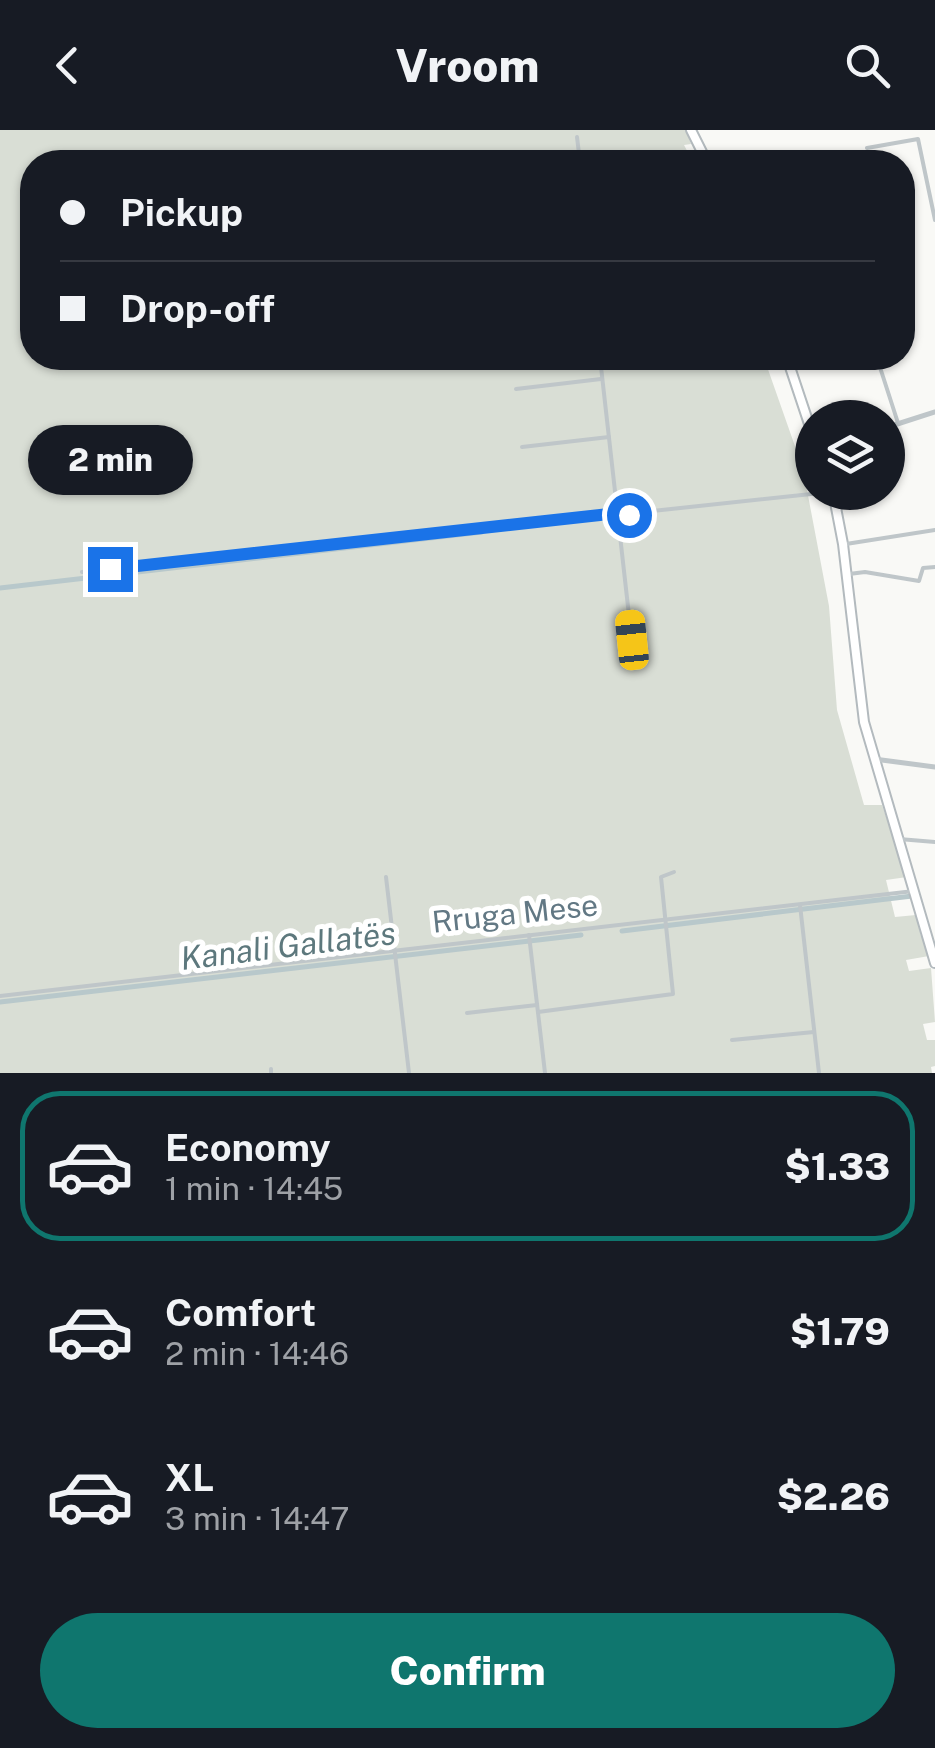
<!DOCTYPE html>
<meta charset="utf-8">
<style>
:root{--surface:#171b24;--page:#242831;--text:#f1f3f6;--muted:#9ea1a6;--line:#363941;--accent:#0f766e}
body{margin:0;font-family:"Public Sans",sans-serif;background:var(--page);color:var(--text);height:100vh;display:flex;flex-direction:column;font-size:38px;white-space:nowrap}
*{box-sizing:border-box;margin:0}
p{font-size:32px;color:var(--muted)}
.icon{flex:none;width:55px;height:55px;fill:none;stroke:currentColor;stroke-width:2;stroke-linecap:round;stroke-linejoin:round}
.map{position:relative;height:943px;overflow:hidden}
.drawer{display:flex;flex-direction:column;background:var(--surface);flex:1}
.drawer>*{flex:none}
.banner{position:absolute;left:20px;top:20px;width:895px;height:220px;border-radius:40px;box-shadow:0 2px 8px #0004;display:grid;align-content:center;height:220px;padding:0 40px;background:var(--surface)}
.controls{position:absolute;left:795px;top:270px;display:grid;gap:20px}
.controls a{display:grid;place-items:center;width:110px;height:110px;border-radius:50%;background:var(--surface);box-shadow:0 2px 8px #0004;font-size:50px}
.end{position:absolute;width:45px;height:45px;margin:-22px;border:12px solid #1a73e8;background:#fff;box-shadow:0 0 0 5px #fff}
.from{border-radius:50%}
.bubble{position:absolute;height:70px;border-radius:35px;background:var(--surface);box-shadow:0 2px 8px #0004;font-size:32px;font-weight:800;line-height:70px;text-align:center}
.car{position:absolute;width:30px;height:60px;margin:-30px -15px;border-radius:12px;box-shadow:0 0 8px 2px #0007;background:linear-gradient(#f5c518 24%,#345 0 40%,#f5c518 0 76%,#345 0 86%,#f5c518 0)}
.banner b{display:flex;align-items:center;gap:35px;height:95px;font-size:38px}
.banner b+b{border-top:2px solid var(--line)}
.banner i{width:25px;height:25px;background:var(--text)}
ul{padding:18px 0 0;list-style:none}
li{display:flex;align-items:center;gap:30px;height:150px;margin:0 20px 15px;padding:0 20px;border:5px solid transparent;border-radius:40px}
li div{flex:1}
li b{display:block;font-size:38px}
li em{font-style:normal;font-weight:800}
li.current{border-color:var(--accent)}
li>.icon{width:90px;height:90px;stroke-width:1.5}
.action{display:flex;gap:20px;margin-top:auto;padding:20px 40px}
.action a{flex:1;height:115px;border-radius:60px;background:var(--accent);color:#fff;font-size:40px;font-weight:800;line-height:115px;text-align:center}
header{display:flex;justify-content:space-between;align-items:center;height:130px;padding:0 40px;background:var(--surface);font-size:45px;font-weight:800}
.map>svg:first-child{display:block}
</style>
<header><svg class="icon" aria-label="back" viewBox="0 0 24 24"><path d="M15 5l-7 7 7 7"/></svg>Vroom<svg class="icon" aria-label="search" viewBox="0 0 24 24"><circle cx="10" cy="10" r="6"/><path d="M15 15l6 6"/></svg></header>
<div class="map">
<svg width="935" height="943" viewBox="0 0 935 943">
<rect width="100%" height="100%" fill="#f9f9f6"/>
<!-- green -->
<path fill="#d9ded5" d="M 0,0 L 686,0 L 691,14 L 684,15 L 693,32 L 32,32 L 32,228 L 764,228 L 803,339 L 829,476 L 837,580 L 864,675 L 882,675 L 907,747 L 886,750 L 895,787 L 916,785 L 921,806 L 925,805 L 929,826 L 906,830 L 909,841 L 931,838 L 935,892 L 923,894 L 927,910 L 935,910 L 935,936 L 931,937 L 932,943 L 0,943 Z"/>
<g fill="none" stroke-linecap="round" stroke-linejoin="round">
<!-- canal -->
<g stroke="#b8c8cb" stroke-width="5">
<path d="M 0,458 L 482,402"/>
<path d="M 622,801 L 912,766"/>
<path d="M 0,872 L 581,805"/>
</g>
<!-- primary casing -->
<g stroke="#b3babe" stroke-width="12">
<g id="primary">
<path d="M 691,0 L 707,32"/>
<path d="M 787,228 L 812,303"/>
<path d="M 833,362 L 843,414 L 864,592 L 935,833"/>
</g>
</g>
<!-- minor -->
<g stroke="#bfc6c9" stroke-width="4">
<path d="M 577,7 L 580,32"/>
<path d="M 867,18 L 918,9 L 935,90"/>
<path d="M 600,228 L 633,521 L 637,525"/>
<path d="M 877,228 L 898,293"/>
<path d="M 516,259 L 601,249"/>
<path d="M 522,317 L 609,307"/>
<path d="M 846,414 L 935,400"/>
<path d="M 82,442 L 830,362"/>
<path d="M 849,444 L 865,442 L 919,451 L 923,438 L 935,437"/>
<path d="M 899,709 L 935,712"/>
<path d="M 386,747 L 409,943"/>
<path d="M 800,775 L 819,943"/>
<path d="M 529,805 L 545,943"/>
<path d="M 0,866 L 914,761"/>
<path d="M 538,882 L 673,864 L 661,747 L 674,742"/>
<path d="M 467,883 L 537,875"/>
<path d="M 732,910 L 814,902"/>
<path d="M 271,939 L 271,943"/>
</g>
<!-- tertiary -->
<g stroke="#bfc6c9" stroke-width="5">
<path d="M 888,297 L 935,282"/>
<path d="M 874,629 L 935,637"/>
</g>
<!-- primary -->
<use href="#primary" stroke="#fff" stroke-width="8"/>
</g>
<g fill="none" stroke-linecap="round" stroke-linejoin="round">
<!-- route -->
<path stroke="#1a73e8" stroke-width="12" d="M 110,439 L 618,383 L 629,385"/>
</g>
<g text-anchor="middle" stroke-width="10" stroke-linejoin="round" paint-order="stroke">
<!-- street labels -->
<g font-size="30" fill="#627884" stroke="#fff">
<text transform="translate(515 784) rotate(-6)" y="10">Rruga Mese</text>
</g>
<!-- water labels -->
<g font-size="32" font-style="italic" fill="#5d787d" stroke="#fff">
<text transform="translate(288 816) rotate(-7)" y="11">Kanali Gallatës</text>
</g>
</g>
</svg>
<div class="controls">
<a><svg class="icon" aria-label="layers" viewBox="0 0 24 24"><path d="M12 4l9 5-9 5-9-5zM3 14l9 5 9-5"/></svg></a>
</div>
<i class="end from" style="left:629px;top:385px"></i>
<i class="end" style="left:110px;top:439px"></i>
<div class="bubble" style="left:28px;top:295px;width:165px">2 min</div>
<i class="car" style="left:632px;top:510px;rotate:354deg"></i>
<div class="banner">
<b><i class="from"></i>Pickup</b>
<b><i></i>Drop-off</b>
</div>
</div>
<section class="drawer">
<ul>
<li class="current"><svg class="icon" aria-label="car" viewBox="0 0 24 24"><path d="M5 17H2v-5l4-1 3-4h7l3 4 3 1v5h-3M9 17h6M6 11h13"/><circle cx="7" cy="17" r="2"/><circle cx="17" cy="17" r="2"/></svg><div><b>Economy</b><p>1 min · 14:45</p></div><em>$1.33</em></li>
<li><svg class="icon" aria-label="car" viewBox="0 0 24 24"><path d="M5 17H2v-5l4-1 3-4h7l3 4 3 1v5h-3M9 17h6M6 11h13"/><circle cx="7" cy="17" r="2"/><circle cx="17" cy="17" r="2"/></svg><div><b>Comfort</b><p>2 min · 14:46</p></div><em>$1.79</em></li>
<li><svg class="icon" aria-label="car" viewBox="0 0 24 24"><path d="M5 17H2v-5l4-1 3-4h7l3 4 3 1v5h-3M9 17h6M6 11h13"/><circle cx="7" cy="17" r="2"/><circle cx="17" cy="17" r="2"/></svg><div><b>XL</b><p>3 min · 14:47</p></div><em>$2.26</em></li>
</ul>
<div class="action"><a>Confirm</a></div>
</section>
